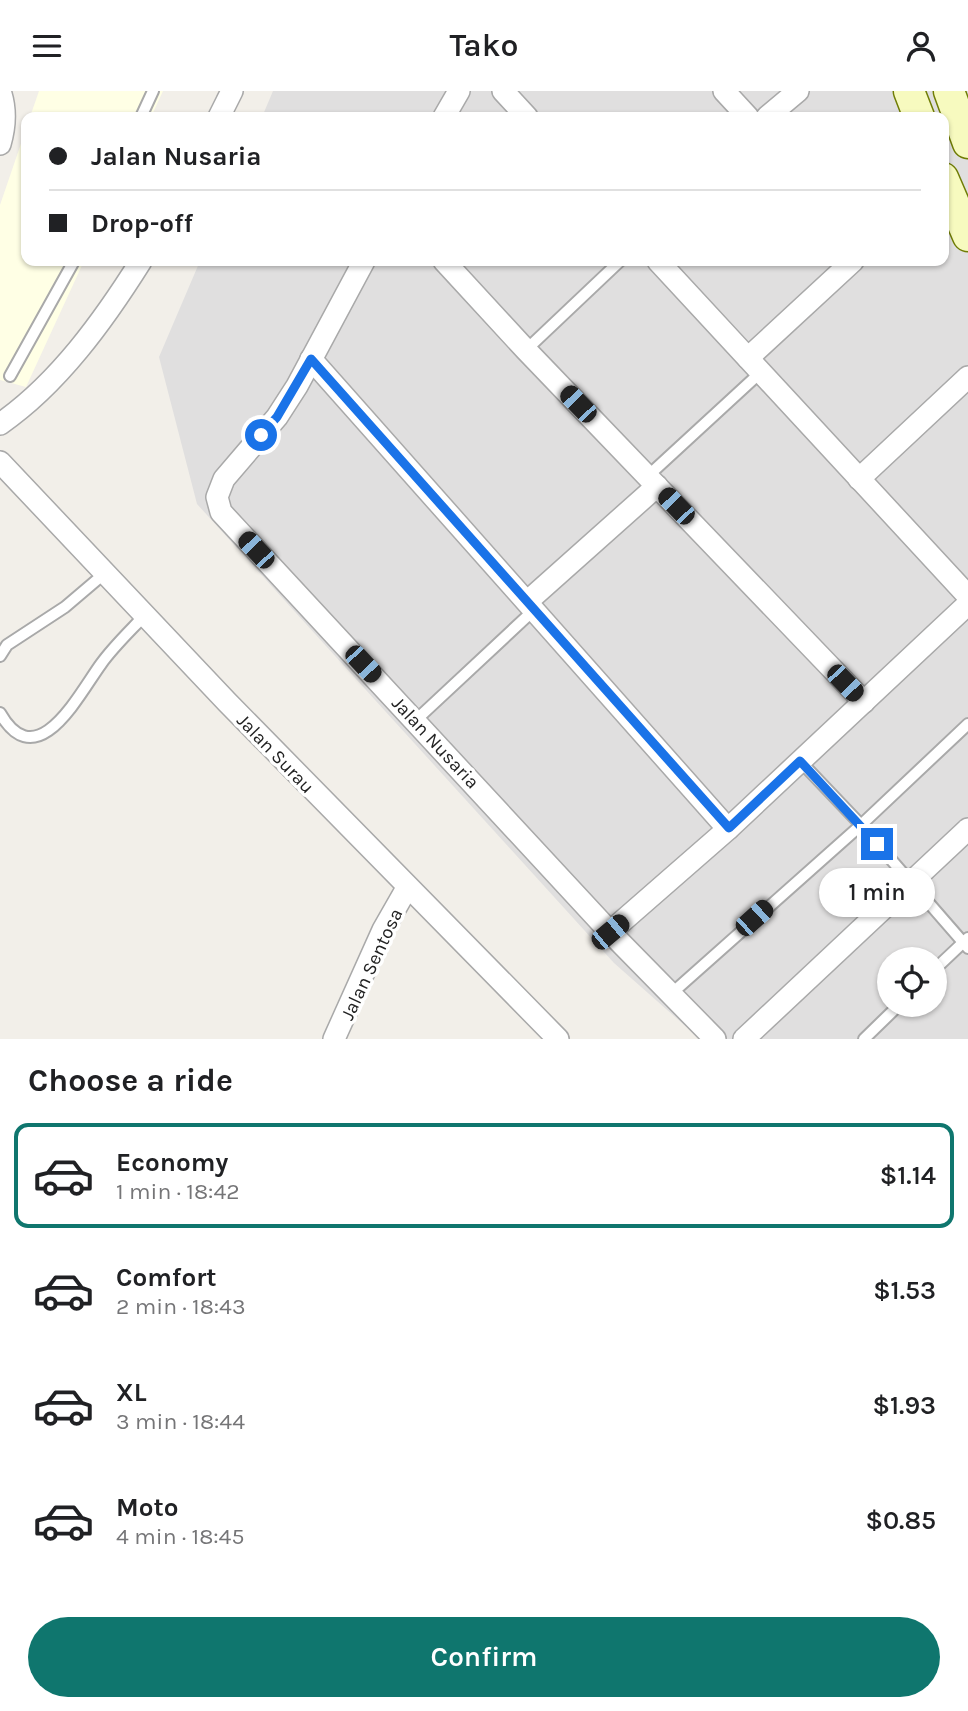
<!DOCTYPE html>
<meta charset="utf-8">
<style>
:root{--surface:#fff;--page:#f2f2f2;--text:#202124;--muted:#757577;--line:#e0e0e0;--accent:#0f766e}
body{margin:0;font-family:Karla,sans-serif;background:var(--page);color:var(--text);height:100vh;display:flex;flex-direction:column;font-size:26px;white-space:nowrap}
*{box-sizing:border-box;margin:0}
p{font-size:23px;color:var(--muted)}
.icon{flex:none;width:38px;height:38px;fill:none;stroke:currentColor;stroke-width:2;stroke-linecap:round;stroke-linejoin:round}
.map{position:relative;height:948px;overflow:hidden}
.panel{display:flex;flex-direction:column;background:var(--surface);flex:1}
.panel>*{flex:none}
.top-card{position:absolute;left:21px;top:21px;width:928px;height:154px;border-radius:14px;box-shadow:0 2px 5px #0004;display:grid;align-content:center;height:154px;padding:0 28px;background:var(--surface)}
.buttons{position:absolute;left:877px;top:856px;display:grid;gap:14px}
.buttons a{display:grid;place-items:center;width:70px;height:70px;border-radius:50%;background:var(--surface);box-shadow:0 2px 5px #0004;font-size:35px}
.end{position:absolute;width:32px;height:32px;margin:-16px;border:9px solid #1a73e8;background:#fff;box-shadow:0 0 0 4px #fff}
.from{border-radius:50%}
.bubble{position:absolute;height:49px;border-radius:24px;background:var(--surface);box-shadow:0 2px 5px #0004;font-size:23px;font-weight:600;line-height:49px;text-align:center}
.car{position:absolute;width:21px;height:42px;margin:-21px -10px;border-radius:9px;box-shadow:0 0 5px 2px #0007;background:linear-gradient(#222 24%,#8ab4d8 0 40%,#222 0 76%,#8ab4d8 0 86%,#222 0)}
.top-card b{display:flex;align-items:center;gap:24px;height:66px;font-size:26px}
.top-card b+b{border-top:2px solid var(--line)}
.top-card i{width:18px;height:18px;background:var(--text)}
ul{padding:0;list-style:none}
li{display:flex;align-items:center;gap:21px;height:105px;margin:0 14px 10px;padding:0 14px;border:4px solid transparent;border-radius:14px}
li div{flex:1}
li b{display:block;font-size:26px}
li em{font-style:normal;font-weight:600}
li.on{border-color:var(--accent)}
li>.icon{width:63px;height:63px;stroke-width:1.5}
h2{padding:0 28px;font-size:32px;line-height:84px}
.cta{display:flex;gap:14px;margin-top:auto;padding:14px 28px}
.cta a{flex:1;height:80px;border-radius:42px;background:var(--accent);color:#fff;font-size:28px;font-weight:600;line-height:80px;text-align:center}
header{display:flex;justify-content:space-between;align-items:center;height:91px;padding:0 28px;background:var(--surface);font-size:32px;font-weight:600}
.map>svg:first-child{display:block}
</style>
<header><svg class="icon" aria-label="menu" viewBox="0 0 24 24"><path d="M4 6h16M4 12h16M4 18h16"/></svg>Tako<svg class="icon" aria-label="person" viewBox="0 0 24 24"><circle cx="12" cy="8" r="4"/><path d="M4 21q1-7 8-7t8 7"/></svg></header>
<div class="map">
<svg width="968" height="948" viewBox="0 0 968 948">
<rect width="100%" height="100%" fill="#f2efe9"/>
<!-- residential -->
<path fill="#e0dfdf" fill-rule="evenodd" d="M 273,0 L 968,0 L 968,948 L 700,948 L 614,872 L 197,413 L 159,266 L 200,170 L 943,170 L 943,26 L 262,26 ZM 889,868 L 934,868 L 934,914 L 889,914 Z"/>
<!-- education -->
<g fill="#ffffe5">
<path d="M 39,0 L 163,0 L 151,26 L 30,26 Z"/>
<path d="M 26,38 L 26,170 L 84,170 L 26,296 L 0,289 L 0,114 Z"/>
</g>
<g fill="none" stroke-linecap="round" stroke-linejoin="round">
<!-- service casing -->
<g stroke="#a9a9a9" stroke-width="14">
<g id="service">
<path d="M 141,26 L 153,0"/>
<path d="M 526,259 L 620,170"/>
<path d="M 10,285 L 74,170"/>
<path d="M 649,384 L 761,281"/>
<path d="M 0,565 L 7,554 L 65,516 L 105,482"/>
<path d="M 0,622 C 37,687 79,603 101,573 C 113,556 130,540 144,525"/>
<path d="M 416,629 L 535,518"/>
<path d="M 800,670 L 861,734 L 968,857"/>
<path d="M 934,879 L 968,847"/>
<path d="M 671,903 L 861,734 L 968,633"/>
<path d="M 864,948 L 899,914"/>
</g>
</g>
<!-- minor casing -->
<g stroke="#a9a9a9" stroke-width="24">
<g id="minor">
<path d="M 503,0 L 527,26"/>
<path d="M 724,0 L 748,26"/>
<path d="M 219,26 L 232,0"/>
<path d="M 444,26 L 459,0"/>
<path d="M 767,26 L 798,0"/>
<path d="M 0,53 C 5,36 6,17 0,0"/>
<path d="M 364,170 L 297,295 L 277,326 L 224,388 L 217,406 L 221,421 L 610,841 L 728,738 L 968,513"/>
<path d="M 444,170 L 526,259 L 864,611"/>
<path d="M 658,170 L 968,505"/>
<path d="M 748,267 L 853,170"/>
<path d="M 311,268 L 728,738"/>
<path d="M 0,333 C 58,293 104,229 141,170"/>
<path d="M 0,371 L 227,611 L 558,948"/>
<path d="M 859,388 L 968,286"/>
<path d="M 528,510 L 657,395"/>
<path d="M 610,841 L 715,948"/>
<path d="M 334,948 L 383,839 L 407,797"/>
<path d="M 744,948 L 968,738"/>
</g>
</g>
<!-- secondary casing -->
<g stroke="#707d05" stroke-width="33">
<g id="secondary">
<path d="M 909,0 L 919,26"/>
<path d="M 949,0 L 968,52"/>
<path d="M 943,87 L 968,145"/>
</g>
</g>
<!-- service -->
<use href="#service" stroke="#fff" stroke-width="10"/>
<!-- minor -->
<use href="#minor" stroke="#fff" stroke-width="21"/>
<!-- secondary -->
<use href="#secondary" stroke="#f7fabf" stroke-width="30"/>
</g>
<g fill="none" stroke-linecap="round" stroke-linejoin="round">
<!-- route -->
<path stroke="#1a73e8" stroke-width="9" d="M 261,344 L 277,326 L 311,268 L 729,737 L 800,670 L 877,753"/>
</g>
<g text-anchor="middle" stroke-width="7" stroke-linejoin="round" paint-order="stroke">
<!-- street labels -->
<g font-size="19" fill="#222" stroke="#fff">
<text transform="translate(436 651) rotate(47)" y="7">Jalan Nusaria</text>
<text transform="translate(276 662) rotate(46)" y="7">Jalan Surau</text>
<text transform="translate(371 873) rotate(-65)" y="7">Jalan Sentosa</text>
</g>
</g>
</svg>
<div class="buttons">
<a><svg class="icon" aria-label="locate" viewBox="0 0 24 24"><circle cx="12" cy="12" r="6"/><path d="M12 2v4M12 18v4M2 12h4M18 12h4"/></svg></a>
</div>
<i class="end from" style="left:261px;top:344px"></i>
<i class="end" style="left:877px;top:753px"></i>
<div class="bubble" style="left:819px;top:777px;width:116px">1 min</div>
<i class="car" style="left:578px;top:313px;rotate:316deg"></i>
<i class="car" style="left:676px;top:415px;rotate:316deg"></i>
<i class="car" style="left:256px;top:459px;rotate:317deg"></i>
<i class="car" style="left:363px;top:573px;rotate:137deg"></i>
<i class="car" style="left:845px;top:592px;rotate:136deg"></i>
<i class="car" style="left:754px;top:827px;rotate:48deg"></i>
<i class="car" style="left:610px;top:841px;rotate:50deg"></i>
<div class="top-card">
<b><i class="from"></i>Jalan Nusaria</b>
<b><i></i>Drop-off</b>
</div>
</div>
<section class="panel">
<h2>Choose a ride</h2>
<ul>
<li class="on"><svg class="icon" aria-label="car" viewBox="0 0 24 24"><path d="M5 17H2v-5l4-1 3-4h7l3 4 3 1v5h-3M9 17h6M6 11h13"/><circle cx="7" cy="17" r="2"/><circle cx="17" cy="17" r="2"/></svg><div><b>Economy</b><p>1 min · 18:42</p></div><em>$1.14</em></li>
<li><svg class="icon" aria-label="car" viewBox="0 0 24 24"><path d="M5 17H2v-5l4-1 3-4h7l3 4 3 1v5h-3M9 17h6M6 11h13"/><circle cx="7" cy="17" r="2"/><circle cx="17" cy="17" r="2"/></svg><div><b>Comfort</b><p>2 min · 18:43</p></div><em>$1.53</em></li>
<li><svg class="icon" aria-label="car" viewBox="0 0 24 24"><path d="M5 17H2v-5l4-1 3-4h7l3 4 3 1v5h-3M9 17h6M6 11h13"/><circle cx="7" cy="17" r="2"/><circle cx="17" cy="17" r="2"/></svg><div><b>XL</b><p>3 min · 18:44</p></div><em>$1.93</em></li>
<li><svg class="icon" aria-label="car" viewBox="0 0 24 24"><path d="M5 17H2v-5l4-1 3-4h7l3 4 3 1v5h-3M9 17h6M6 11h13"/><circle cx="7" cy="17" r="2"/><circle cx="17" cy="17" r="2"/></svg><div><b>Moto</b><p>4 min · 18:45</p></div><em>$0.85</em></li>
</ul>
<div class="cta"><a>Confirm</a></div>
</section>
